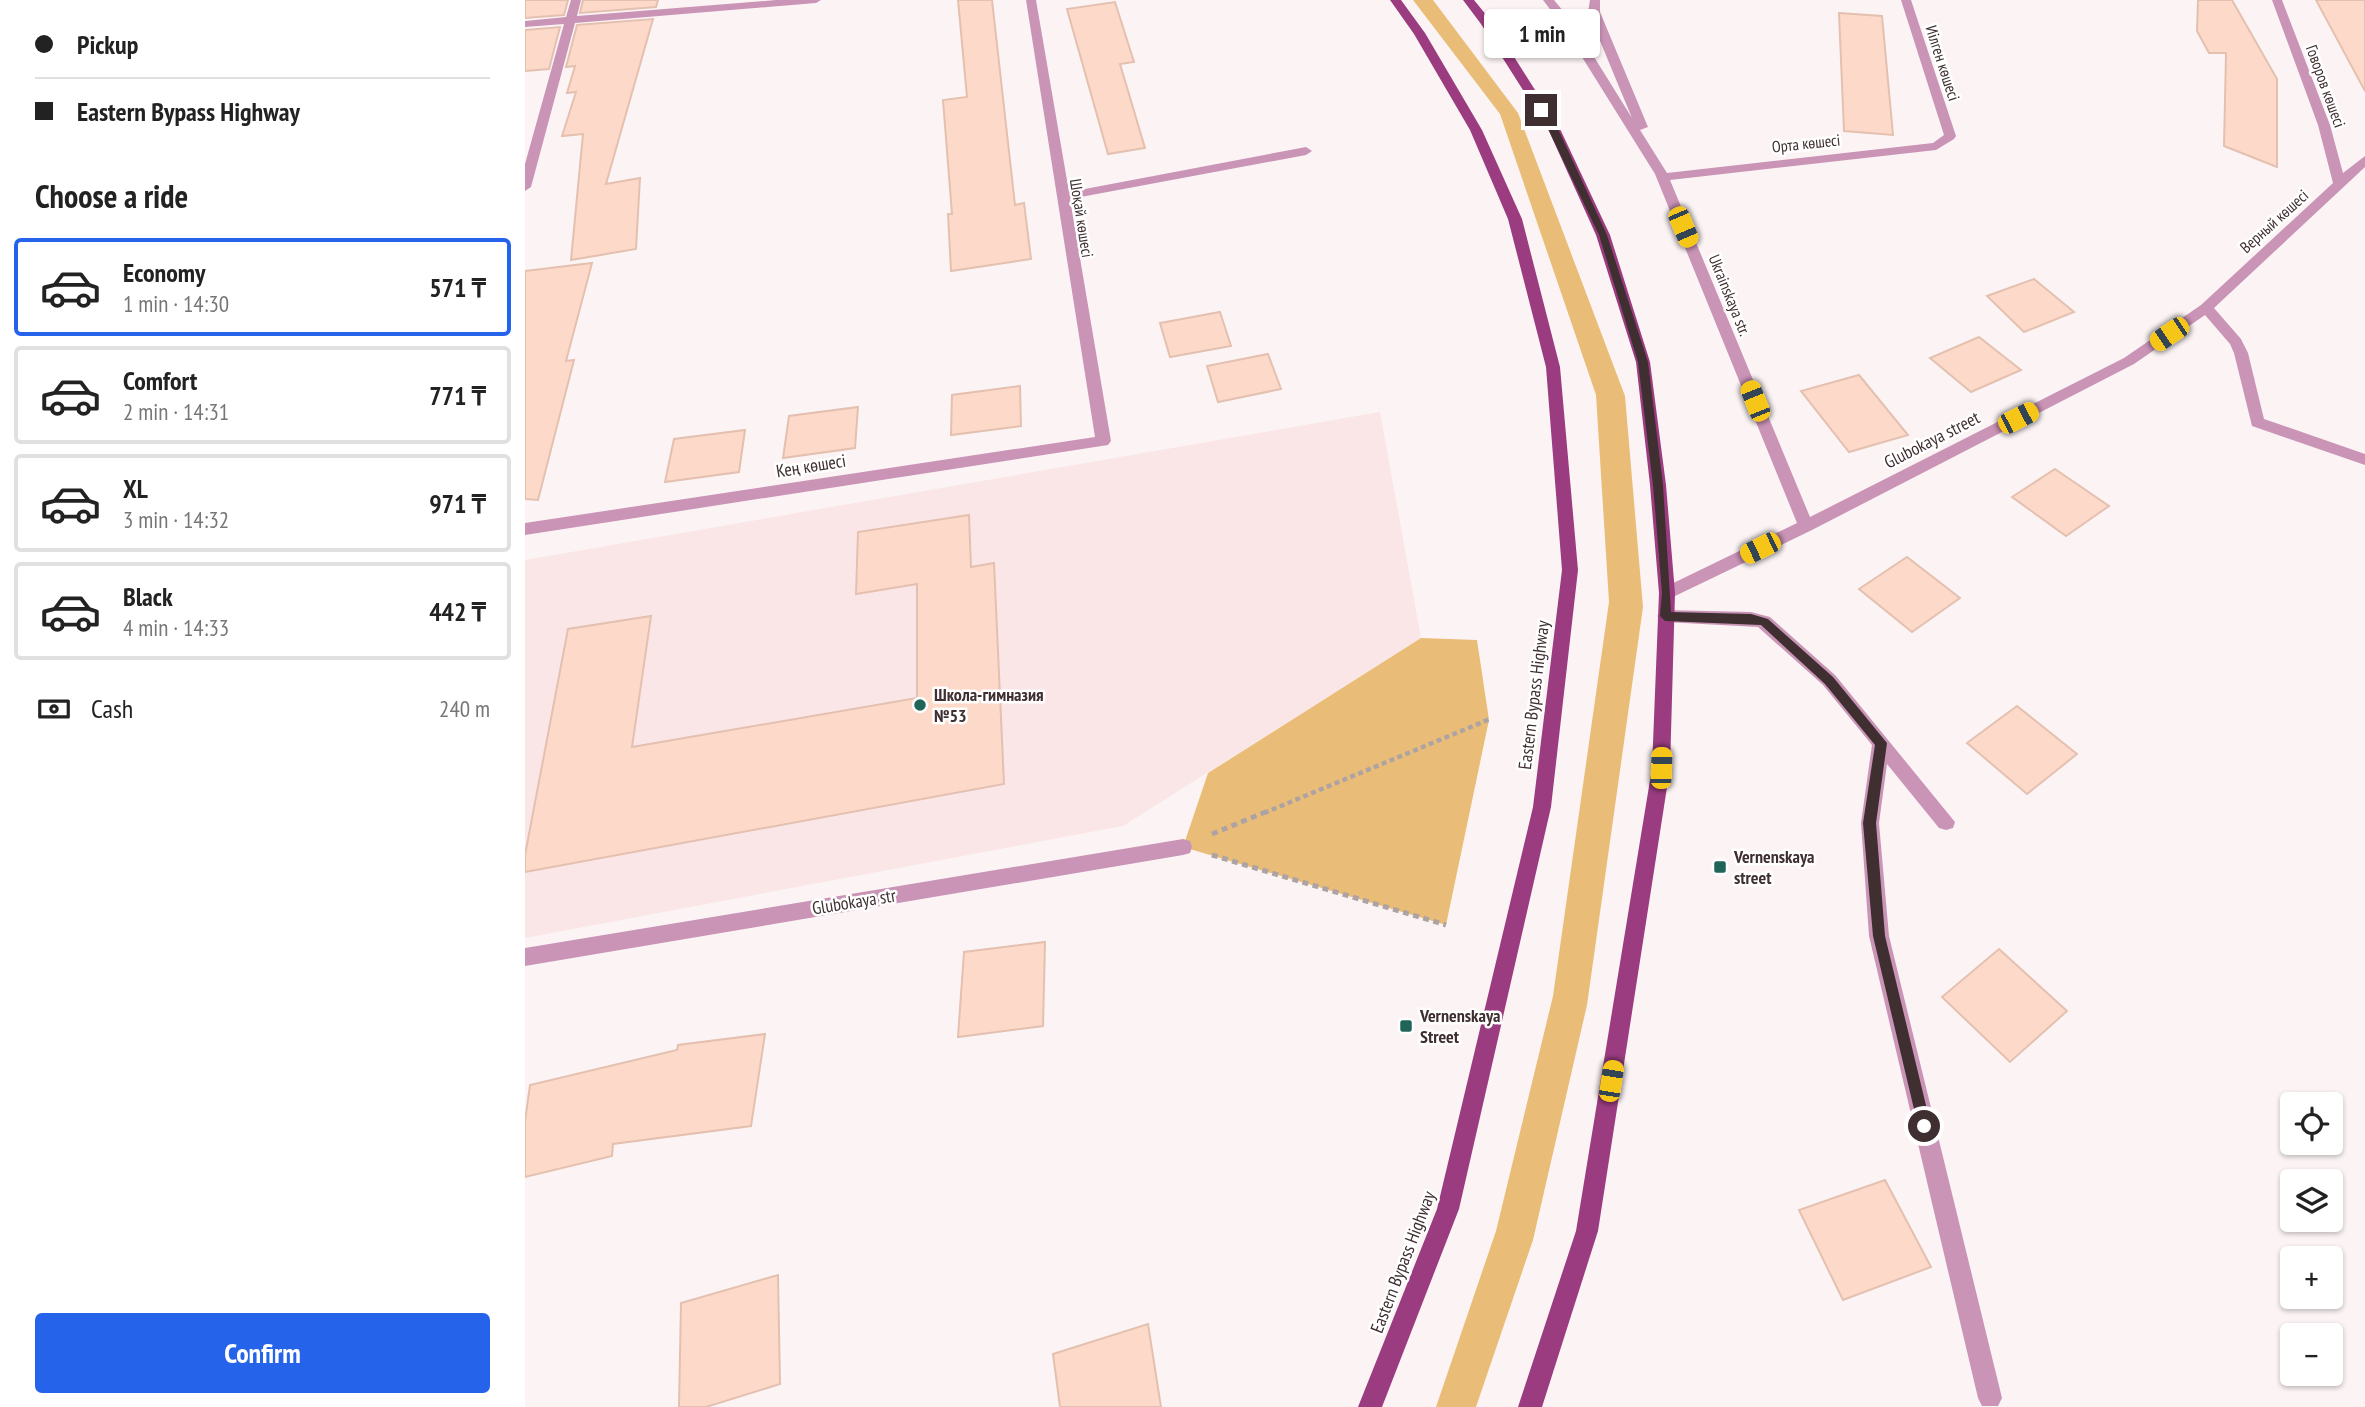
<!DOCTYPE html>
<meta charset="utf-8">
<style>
:root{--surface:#fff;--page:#f6f6f6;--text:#222;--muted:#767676;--line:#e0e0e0;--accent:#2563eb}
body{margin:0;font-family:"PT Sans Narrow",sans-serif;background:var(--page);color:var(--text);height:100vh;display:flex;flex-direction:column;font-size:26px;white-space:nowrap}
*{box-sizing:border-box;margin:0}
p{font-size:23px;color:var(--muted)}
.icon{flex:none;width:38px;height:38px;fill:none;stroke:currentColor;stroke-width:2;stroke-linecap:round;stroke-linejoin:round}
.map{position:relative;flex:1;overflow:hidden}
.panel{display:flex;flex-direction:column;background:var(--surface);width:525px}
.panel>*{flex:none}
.top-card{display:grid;align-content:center;height:154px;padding:0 35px;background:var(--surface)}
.controls{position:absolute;left:1755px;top:1092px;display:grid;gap:14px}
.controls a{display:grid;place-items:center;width:63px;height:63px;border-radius:7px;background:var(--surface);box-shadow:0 2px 5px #0004;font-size:35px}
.end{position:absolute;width:32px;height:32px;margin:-16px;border:9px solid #3f2f31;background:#fff;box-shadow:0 0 0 4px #fff}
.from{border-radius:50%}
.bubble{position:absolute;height:49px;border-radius:7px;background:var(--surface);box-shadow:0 2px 5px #0004;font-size:23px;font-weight:700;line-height:49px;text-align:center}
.car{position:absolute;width:21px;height:42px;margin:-21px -10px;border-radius:9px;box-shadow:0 0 5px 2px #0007;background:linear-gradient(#f5c518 24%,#345 0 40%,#f5c518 0 76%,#345 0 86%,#f5c518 0)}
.top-card b{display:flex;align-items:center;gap:24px;height:66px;font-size:26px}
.top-card b+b{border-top:2px solid var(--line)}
.top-card i{width:18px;height:18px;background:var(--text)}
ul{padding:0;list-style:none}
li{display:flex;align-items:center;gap:21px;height:98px;margin:0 14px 10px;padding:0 21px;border:4px solid var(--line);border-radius:7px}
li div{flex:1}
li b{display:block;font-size:26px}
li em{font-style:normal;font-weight:700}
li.on{border-color:var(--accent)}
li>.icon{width:63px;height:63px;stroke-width:1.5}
h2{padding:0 35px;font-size:32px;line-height:84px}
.pay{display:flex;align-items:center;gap:18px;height:77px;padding:0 35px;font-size:26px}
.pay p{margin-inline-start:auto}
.cta{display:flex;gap:14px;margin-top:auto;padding:14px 35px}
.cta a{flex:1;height:80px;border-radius:7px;background:var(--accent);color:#fff;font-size:28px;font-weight:700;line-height:80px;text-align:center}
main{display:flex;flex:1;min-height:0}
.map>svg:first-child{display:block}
</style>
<main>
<section class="panel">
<div class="top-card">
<b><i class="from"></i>Pickup</b>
<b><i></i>Eastern Bypass Highway</b>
</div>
<h2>Choose a ride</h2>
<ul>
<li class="on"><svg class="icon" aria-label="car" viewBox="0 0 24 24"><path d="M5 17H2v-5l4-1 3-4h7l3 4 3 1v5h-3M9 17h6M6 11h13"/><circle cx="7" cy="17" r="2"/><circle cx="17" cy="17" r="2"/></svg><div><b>Economy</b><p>1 min · 14:30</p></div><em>571 ₸</em></li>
<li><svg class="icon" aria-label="car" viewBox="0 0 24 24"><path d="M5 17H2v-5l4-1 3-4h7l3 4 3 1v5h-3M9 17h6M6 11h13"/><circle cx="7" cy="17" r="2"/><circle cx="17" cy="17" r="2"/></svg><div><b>Comfort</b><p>2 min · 14:31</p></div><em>771 ₸</em></li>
<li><svg class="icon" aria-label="car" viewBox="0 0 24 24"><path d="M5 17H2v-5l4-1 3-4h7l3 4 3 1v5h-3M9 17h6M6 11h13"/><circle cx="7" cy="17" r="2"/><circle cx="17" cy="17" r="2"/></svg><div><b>XL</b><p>3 min · 14:32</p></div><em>971 ₸</em></li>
<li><svg class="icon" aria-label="car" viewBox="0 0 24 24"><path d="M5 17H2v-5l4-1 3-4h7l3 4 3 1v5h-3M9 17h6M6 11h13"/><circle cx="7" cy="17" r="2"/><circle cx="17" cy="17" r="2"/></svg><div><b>Black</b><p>4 min · 14:33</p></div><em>442 ₸</em></li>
</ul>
<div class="pay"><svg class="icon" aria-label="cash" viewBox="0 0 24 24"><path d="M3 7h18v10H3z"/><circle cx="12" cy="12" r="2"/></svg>Cash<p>240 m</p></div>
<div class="cta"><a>Confirm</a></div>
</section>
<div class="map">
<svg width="1840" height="1407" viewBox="0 0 1840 1407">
<rect width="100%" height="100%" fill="#fcf4f4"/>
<!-- built -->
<path fill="#fae6e7" d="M 855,412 L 896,638 L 598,826 L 0,938 L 0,560 Z"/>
<!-- green -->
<g fill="#e9bd77">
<path d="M 888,0 L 908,0 L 993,113 L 1100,396 L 1118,607 L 1062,1005 L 1008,1240 L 951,1407 L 911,1407 L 971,1231 L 1028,996 L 1084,602 L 1071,395 L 975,114 Z"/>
<path d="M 896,638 L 952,640 L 964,720 L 921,925 L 658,847 L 683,773 Z"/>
</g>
<!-- building -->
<g fill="#fdd9c9" stroke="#e4c0b0" stroke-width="2">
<path d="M 0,0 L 43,0 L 39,15 L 0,18 Z"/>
<path d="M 58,0 L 133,0 L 131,7 L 55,13 Z"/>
<path d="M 433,0 L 467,0 L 490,205 L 499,203 L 506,259 L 426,271 L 423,214 L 427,214 L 418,100 L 442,97 Z"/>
<path d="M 1673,0 L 1707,0 L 1752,79 L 1752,167 L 1699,146 L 1701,53 L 1684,53 L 1672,31 Z"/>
<path d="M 1791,0 L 1840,0 L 1840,91 Z"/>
<path d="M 590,2 L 609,62 L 595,64 L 620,148 L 583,154 L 542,9 Z"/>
<path d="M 1314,13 L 1357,16 L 1368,135 L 1319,131 Z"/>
<path d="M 128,19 L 81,184 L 115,178 L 111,249 L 46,260 L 58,134 L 37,136 L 51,92 L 42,93 L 50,66 L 41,67 L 52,25 Z"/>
<path d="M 35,27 L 24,69 L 0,71 L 0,30 Z"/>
<path d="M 67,263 L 41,361 L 49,360 L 13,500 L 0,499 L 0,271 Z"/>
<path d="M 1509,279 L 1549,312 L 1499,332 L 1462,296 Z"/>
<path d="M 695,312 L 706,346 L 645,357 L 635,323 Z"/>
<path d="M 1454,337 L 1496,370 L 1446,392 L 1405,358 Z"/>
<path d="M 743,354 L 756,389 L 693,402 L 682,366 Z"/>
<path d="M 1334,375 L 1383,435 L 1324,452 L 1276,391 Z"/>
<path d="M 495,386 L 496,426 L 426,435 L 427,395 Z"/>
<path d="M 333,407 L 330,448 L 258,458 L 264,416 Z"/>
<path d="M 220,430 L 214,472 L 140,482 L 149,439 Z"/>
<path d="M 1530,469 L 1584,506 L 1541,536 L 1487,497 Z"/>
<path d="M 444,515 L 446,567 L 469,563 L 479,784 L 0,872 L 0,855 L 43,629 L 126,616 L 107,747 L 392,698 L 392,584 L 331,594 L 333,532 Z"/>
<path d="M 1382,557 L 1435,598 L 1387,632 L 1334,589 Z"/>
<path d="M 1492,706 L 1552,754 L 1502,794 L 1442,743 Z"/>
<path d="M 520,942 L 518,1026 L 433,1037 L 439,952 Z"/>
<path d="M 1474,949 L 1542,1011 L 1485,1062 L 1417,997 Z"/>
<path d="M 240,1034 L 226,1126 L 88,1144 L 87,1156 L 0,1177 L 0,1121 L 5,1085 L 152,1050 L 153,1045 Z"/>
<path d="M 1360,1180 L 1406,1267 L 1318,1300 L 1274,1210 Z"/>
<path d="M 253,1275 L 255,1384 L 181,1407 L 154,1407 L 156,1303 Z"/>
<path d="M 623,1324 L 636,1407 L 535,1407 L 528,1354 Z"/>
</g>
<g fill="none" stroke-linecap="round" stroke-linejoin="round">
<!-- path-far1 -->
<path stroke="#aea3a4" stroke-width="4.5" stroke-dasharray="5 3.5" stroke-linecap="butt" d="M 739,813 L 965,719"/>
<!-- path -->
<g stroke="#aea3a4" stroke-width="5" stroke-dasharray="6 4.5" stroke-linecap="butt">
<path d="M 687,834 L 743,811"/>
<path d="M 687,855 L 921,925"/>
</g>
<!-- minor -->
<g fill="#ca94b7" fill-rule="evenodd">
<path d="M 46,0 L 56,0 L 52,16 L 251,0 L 296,0 L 291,3 L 50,23 L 6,187 L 0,191 L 0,164 L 39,24 L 0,27 L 0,21 L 41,17 Z"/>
<path d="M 501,0 L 511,0 L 544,192 L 781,147 L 787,151 L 781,155 L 545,199 L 586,441 L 583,445 L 0,535 L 0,523 L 570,437 Z"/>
<path d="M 1018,0 L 1029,0 L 1048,23 L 1107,118 L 1063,12 L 1065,0 L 1075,0 L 1075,12 L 1123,127 L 1115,130 L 1142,173 L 1408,143 L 1419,135 L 1376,0 L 1386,0 L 1431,136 L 1429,139 L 1411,150 L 1145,180 L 1285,517 L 1599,358 L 1676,305 L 1808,183 L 1793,125 L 1747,0 L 1757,0 L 1805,125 L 1818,173 L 1840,156 L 1840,167 L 1689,308 L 1716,339 L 1723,353 L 1739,419 L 1840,454 L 1840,465 L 1727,426 L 1709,353 L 1705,344 L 1680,315 L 1609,364 L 1287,530 L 1148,597 L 1136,597 L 1134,593 L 1136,589 L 1272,523 L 1130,174 L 1037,25 Z"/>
<path d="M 1140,610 L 1226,612 L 1245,617 L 1310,675 L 1430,822 L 1428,828 L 1421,830 L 1414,828 L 1362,764 L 1354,823 L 1364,936 L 1477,1398 L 1473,1406 L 1457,1406 L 1453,1398 L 1344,936 L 1336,823 L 1347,745 L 1298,685 L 1233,627 L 1140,622 L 1132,616 Z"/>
<path d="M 658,839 L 665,841 L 667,847 L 665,853 L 658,855 L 0,966 L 0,948 Z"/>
</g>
<!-- major -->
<g fill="#9b3c81" fill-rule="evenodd">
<path d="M 865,0 L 876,0 L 900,33 L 957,130 L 997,219 L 1035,367 L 1053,570 L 1026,807 L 934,1209 L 857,1407 L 833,1407 L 912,1209 L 1008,807 L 1037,570 L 1021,367 L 983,219 L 945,130 L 889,34 Z"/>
<path d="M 938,0 L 949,0 L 967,22 L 1036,131 L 1085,235 L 1125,362 L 1141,485 L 1150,593 L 1145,768 L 1073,1231 L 1017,1407 L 993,1407 L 1051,1231 L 1127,768 L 1134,593 L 1125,485 L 1111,362 L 1071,235 L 1024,131 L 956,24 Z"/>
</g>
</g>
<!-- route -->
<path fill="#3f2f31" d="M 1013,108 L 1019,108 L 1034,131 L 1082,235 L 1123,362 L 1138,485 L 1146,612 L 1226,614 L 1243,619 L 1308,677 L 1362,743 L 1351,823 L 1360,936 L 1406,1126 L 1399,1133 L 1393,1126 L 1348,936 L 1338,823 L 1350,745 L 1300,684 L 1236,625 L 1140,621 L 1135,616 L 1137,593 L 1128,485 L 1113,362 L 1074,235 Z"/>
<!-- markers -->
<g fill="#206557" stroke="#fff" stroke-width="2.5">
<circle cx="395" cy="705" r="7"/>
<rect x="1188" y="860" width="14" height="14" rx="3.5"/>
<rect x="874" y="1019" width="14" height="14" rx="3.5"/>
</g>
<g text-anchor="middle" stroke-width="5" stroke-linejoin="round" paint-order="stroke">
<!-- far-street labels -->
<g font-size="16" fill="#3f2f31" stroke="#fff">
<text transform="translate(1418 63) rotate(72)" y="6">Иілген көшесі</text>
<text transform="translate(1801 86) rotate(70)" y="6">Говоров көшесі</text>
<text transform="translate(1281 143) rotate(-6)" y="6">Орта көшесі</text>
<text transform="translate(557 218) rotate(81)" y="6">Шоқай көшесі</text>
<text transform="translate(1749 221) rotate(-42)" y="6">Верный көшесі</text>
<text transform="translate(1205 295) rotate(68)" y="6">Ukrainskaya str.</text>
</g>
<!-- street labels -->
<g font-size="18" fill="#3f2f31" stroke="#fff">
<text transform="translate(1407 440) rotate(-27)" y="6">Glubokaya street</text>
<text transform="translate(286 466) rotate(-9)" y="6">Кең көшесі</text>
<text transform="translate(1009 695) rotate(-83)" y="6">Eastern Bypass Highway</text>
<text transform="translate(329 902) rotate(-9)" y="6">Glubokaya str</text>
<text transform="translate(878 1262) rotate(-69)" y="6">Eastern Bypass Highway</text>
</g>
<!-- poi labels -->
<g font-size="18" font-weight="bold" fill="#3f2f31" stroke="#fff" text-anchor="start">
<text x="409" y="701">Школа-гимназия<tspan x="409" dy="21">№53</tspan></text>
<text x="1209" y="863">Vernenskaya<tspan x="1209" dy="21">street</tspan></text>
<text x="895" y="1022">Vernenskaya<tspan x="895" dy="21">Street</tspan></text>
</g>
</g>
</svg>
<div class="controls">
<a><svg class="icon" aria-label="locate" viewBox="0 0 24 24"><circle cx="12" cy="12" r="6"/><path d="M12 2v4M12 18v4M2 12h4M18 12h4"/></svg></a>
<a><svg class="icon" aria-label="layers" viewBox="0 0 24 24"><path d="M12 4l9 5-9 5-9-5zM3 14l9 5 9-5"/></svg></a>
<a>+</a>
<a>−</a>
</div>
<i class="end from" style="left:1399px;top:1126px"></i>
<i class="end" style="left:1016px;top:110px"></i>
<div class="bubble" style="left:959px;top:9px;width:116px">1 min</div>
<i class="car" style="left:1158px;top:227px;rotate:157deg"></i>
<i class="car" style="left:1644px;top:334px;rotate:236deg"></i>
<i class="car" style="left:1230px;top:401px;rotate:338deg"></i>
<i class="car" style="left:1493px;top:418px;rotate:63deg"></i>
<i class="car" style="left:1235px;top:548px;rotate:244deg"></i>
<i class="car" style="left:1136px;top:768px;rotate:2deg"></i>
<i class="car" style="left:1086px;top:1081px;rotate:9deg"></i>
</div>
</main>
